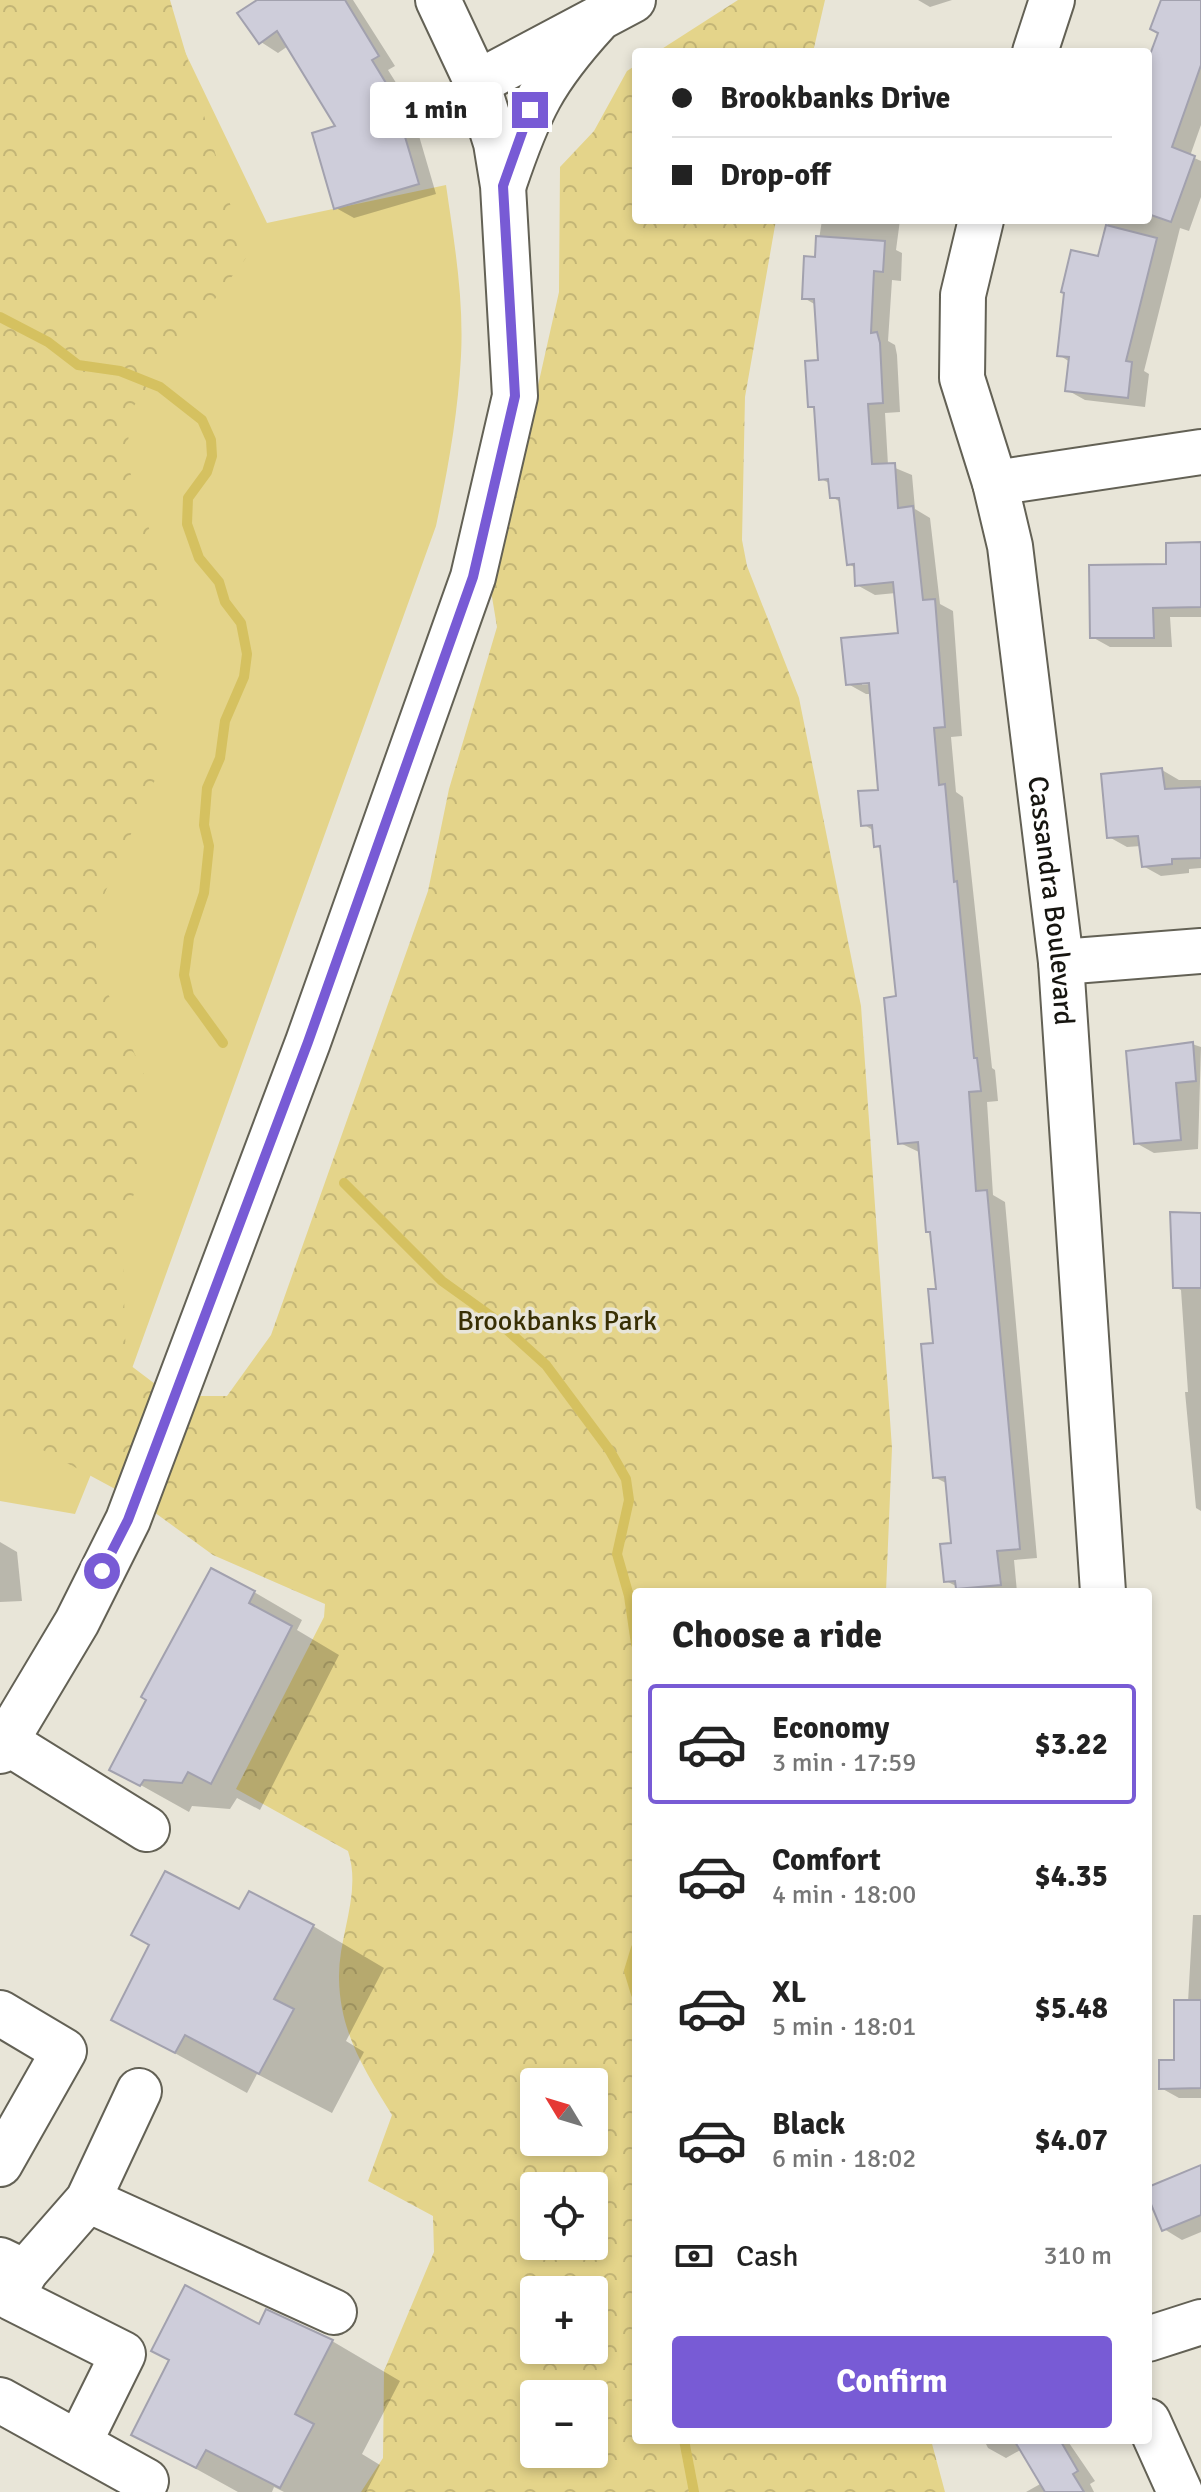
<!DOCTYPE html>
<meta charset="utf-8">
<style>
:root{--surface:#fff;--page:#f6f6f6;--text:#222;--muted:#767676;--line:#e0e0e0;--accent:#785bd5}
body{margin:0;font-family:Signika,sans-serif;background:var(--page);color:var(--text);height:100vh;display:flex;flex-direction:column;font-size:30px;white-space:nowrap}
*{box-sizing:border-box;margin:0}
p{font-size:26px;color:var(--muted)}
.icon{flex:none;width:44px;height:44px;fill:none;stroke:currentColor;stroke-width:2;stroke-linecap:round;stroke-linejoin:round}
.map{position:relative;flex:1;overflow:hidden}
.panel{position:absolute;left:632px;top:1588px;width:520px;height:856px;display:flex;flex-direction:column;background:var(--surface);border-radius:8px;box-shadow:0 4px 12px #0003}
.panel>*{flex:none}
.banner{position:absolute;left:632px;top:48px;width:520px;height:176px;border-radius:8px;box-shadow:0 4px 12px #0003;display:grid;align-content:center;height:176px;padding:0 40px;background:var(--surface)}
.needle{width:52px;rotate:308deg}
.buttons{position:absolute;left:520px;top:2068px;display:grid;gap:16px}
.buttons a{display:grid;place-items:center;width:88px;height:88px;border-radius:8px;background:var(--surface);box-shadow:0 4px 12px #0003;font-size:40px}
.end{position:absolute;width:36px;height:36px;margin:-18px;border:10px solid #785bd5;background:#fff;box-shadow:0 0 0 4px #fff}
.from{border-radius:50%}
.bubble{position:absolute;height:56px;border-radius:8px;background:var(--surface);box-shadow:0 4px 12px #0003;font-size:26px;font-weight:800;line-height:56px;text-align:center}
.banner b{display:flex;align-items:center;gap:28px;height:76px;font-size:30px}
.banner b+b{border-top:2px solid var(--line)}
.banner i{width:20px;height:20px;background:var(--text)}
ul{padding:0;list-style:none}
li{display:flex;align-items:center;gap:24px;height:120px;margin:0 16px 12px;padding:0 24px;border:4px solid transparent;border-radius:8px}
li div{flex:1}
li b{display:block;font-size:30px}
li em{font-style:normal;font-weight:800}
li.active{border-color:var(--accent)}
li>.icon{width:72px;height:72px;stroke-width:1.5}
h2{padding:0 40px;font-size:36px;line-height:96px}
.pay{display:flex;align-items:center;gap:20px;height:88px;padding:0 40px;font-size:30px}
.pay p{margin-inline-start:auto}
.button{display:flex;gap:16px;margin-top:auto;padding:16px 40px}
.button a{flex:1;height:92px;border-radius:8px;background:var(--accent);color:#fff;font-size:32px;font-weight:800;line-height:92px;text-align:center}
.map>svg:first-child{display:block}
</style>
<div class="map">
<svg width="1201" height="2492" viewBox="0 0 1201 2492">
<defs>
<pattern id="forest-crowns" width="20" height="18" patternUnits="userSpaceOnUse" patternTransform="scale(2)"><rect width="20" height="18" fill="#e4d48a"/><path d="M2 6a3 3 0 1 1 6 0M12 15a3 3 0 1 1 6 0" fill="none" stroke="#c3b576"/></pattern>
</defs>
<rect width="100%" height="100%" fill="#e8e5d8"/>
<!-- green -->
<path fill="#e4d48a" d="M 0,0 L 160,0 L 267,223 L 446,185 C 454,241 464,298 461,356 C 458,414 448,469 436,526 L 117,1410 L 75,1514 L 0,1501 Z"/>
<!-- forest -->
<g fill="url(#forest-crowns)" fill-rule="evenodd">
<path d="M 0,0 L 170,0 L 246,258 L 130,411 L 127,463 L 160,561 L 158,773 L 99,906 L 95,964 L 144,1075 L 139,1179 L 122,1229 L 126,1362 L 171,1396 L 227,1396 L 271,1335 L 428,891 L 449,789 L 497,627 L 487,567 L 513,497 L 559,292 L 560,167 L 594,131 L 627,71 L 636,65 L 636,220 L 776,220 L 745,397 L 742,540 L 747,566 L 799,698 L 861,1006 L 892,1448 L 886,1592 L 636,1592 L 636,2440 L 931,2440 L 945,2492 L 361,2492 L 383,2458 L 384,2371 L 434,2252 L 433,2216 L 368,2181 L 392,2115 C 365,2071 340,2033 339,1979 C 338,1935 362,1894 348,1851 L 236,1789 L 324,1617 L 325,1604 L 213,1555 L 143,1504 L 0,1427 ZM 534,2082 L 594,2082 L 594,2142 L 534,2142 ZM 534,2186 L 594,2186 L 594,2246 L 534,2246 ZM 534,2290 L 594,2290 L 594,2350 L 534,2350 ZM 534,2394 L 594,2394 L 594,2454 L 534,2454 Z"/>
<path d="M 738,0 L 825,0 L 813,52 L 657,52 Z"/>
</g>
<!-- shadow -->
<g fill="#0003" fill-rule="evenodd">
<path d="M 257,0 L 353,0 L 395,66 L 388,70 L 410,105 L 436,194 L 354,218 L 336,208 L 339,127 L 288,46 L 278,53 L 261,42 Z"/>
<path d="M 918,0 L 952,0 L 930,7 Z"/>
<path d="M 1164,0 L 1201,0 L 1201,125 L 1190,156 L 1201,161 L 1201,197 L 1189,231 L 1180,228 L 1144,371 L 1149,374 L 1145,407 L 1085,400 L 1067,390 L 1070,362 L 1059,355 L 1099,258 L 1109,220 L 1148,220 L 1148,66 L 1160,33 Z"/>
<path d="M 878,48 L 924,52 L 878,52 Z"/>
<path d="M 822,220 L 900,220 L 896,250 L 902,253 L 901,281 L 892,280 L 888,341 L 895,345 L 897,355 L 900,412 L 885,413 L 888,465 L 912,475 L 915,509 L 930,518 L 940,604 L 953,611 L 962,736 L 951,737 L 956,792 L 963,797 L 992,1068 L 995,1070 L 998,1101 L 987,1102 L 993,1195 L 1005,1202 L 1037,1558 L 1014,1560 L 1017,1592 L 956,1592 L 956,1586 L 946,1581 L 953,1545 L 948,1484 L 934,1477 L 938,1291 L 933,1234 L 928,1231 L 921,1153 L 900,1143 L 898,998 L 881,849 L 876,846 L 874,831 L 863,824 L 880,792 L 872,694 L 866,694 L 848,684 L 900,634 L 896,593 L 875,595 L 857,585 L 856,568 L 848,564 L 842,503 L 832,497 L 831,484 L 821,479 L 816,410 L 810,406 L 820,362 L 816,305 L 804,298 L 816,259 ZM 862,681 L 879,683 L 862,685 Z"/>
<path d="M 1201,544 L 1201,617 L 1170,617 L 1172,647 L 1110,647 L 1092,637 L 1168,566 Z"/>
<path d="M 1162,770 L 1179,780 L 1201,780 L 1201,868 L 1189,869 L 1189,873 L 1161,876 L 1143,866 L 1141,846 L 1127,847 L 1109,837 Z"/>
<path d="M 1192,1044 L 1201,1047 L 1198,1149 L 1154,1153 L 1136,1143 Z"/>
<path d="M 1172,1214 L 1201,1215 L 1201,1511 L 1196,1508 L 1185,1392 L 1188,1392 L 1181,1290 L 1175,1287 L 1176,1249 L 1171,1246 Z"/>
<path d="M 0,1542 L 17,1552 L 22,1601 L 0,1602 Z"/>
<path d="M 254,1592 L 302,1620 L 297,1630 L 339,1655 L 260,1810 L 237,1798 L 230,1809 L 192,1806 L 189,1812 L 112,1769 Z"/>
<path d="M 240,1912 L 313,1926 L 384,1968 L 346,2041 L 364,2052 L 332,2113 L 257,2074 L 247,2093 L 113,2019 Z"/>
<path d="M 1193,1915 L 1201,1915 L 1201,2098 L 1179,2098 L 1161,2088 L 1176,2062 L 1188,2002 Z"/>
<path d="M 1201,2167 L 1201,2232 L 1182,2240 L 1164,2229 L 1148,2189 Z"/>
<path d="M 267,2311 L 332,2341 L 400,2381 L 362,2454 L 380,2465 L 366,2492 L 284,2492 L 274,2487 L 272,2492 L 238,2492 L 133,2434 L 260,2326 Z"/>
<path d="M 984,2440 L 1067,2440 L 1095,2481 L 1090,2484 L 1094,2492 L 1026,2492 L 1042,2483 L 1022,2449 L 1006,2458 L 988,2448 Z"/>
</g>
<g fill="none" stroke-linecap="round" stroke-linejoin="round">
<!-- stream -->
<g stroke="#d5c160" stroke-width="10">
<path d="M 0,317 L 48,342 L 78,365 L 120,371 L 160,387 L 202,420 L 211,440 L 212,456 L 207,472 L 188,498 L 187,524 L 199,558 L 219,582 L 225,602 L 241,623 L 247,654 L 244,677 L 225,721 L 220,758 L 207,788 L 204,825 L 209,846 L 204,893 L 189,938 L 184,975 L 189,996 L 223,1043"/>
<path d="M 344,1183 L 442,1281 L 495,1319 L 546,1365 L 610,1451 L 626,1479 L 629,1500 L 617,1554 L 629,1596 L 636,1644"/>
<path d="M 636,1948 L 629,1971 L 636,1994"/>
<path d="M 684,2440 L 694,2492"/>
</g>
</g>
<!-- building -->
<g fill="#cecdda" stroke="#a2a1ae" stroke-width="2">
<path d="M 257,0 L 345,0 L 379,56 L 372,60 L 392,93 L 419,184 L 334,209 L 312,133 L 335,126 L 277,31 L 259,44 L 237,13 Z"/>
<path d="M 1161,0 L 1201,0 L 1201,65 L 1172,147 L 1195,156 L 1171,222 L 1148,214 L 1148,60 L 1158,33 L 1150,29 Z"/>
<path d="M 1106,225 L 1157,238 L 1126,361 L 1132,362 L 1128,398 L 1065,391 L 1069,357 L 1057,356 L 1064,293 L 1061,292 L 1071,250 L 1098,256 Z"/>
<path d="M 816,236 L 885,241 L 883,272 L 874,271 L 871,333 L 877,332 L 880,343 L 883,403 L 868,404 L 872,464 L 895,463 L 898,508 L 913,506 L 923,600 L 935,599 L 945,727 L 934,728 L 939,785 L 945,784 L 954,882 L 957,881 L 974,1058 L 977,1058 L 981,1091 L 969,1092 L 976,1191 L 987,1190 L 1020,1549 L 997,1551 L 1001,1585 L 956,1589 L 955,1581 L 944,1582 L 940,1544 L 951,1543 L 945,1477 L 933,1478 L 921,1344 L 933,1343 L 928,1289 L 936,1289 L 930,1232 L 926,1232 L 918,1142 L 898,1144 L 884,998 L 896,996 L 880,846 L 874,847 L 872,825 L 861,826 L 858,791 L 878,790 L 869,683 L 846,685 L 841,638 L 898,633 L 893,582 L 855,586 L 854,564 L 847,565 L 839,498 L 830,498 L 828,479 L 819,480 L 814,407 L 808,407 L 805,361 L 818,360 L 814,299 L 802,299 L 804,256 L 815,257 Z"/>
<path d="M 1201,542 L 1201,607 L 1153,608 L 1154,638 L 1090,638 L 1089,565 L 1166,564 L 1166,543 Z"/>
<path d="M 1162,768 L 1165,789 L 1201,787 L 1201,858 L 1172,859 L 1172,864 L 1142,867 L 1138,836 L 1107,838 L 1101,774 Z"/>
<path d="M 1193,1042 L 1196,1081 L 1176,1083 L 1181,1140 L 1134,1144 L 1126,1051 Z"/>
<path d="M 1170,1212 L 1201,1213 L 1201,1288 L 1173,1288 Z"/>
<path d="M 211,1568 L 255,1591 L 249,1603 L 292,1626 L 211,1784 L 188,1772 L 182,1783 L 144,1780 L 140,1786 L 109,1770 L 146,1700 L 141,1697 Z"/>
<path d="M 165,1871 L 239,1909 L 249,1891 L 314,1925 L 274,1999 L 294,2009 L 259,2074 L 185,2035 L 175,2053 L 111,2020 L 149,1945 L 131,1935 Z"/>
<path d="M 1174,2000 L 1201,2000 L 1201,2088 L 1159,2089 L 1159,2060 L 1174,2060 Z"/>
<path d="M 1201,2165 L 1201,2215 L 1162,2231 L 1148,2197 L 1148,2187 Z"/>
<path d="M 185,2285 L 259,2324 L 266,2309 L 333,2340 L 295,2414 L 314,2424 L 280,2488 L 206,2450 L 196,2468 L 131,2435 L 169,2360 L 151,2351 Z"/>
<path d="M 1014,2440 L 1060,2440 L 1078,2471 L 1073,2474 L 1084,2492 L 1045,2492 Z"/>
</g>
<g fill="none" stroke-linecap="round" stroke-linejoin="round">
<!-- minor casing -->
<g stroke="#636155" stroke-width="48">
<g id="minor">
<path d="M 1035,52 L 1052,0"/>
<path d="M 477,83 L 633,0"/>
<path d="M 504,184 C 529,110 543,80 596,22"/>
<path id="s1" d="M 981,220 L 963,295 L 962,378 L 995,483 L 1010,546 L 1061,962 L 1103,1592"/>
<path d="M 995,483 L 1201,452"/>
<path d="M 1061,962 L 1201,951"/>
<path d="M 0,1738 L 147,1829"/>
<path d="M 0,1751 L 77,1622 L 128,1520 L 308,1042 L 473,577 L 515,396 L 503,186 L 496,143 L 477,83 L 438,0"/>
<path d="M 0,2013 L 64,2051 L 0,2164"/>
<path d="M 88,2200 L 334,2312"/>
<path d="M 0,2260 L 25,2272 L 88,2200 L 139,2091"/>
<path d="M 25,2272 L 12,2298 L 123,2354 L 79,2443"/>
<path d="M 1148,2339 L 1201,2322"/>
<path d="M 0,2400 L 146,2481"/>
<path d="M 1148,2421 L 1180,2492"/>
</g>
</g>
<!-- minor -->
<use href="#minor" stroke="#fff" stroke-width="44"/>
</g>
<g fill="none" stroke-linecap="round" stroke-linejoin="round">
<!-- route -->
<path stroke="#785bd5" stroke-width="10" d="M 102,1571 L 128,1520 L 308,1042 L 473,577 L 515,396 L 503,186 L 530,110"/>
</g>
<g text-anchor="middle" stroke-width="7" stroke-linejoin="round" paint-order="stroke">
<!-- street labels -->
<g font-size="28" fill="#161510" stroke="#e8e5d8">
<text dy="10" stroke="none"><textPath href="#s1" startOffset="692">Cassandra Boulevard</textPath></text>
</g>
<!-- park labels -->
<g font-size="28" fill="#382f04" stroke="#e8e5d8">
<text x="557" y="1330">Brookbanks Park</text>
</g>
</g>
</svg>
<div class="buttons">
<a><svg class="needle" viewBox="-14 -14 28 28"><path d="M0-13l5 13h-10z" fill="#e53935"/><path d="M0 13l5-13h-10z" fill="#767676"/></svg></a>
<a><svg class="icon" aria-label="locate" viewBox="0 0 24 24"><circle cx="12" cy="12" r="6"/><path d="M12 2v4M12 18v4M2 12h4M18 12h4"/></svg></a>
<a>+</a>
<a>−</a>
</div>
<i class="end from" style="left:102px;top:1571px"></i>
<i class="end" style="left:530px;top:110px"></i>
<div class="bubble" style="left:370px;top:82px;width:132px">1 min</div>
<div class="banner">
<b><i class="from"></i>Brookbanks Drive</b>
<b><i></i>Drop-off</b>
</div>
<section class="panel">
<h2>Choose a ride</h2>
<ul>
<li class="active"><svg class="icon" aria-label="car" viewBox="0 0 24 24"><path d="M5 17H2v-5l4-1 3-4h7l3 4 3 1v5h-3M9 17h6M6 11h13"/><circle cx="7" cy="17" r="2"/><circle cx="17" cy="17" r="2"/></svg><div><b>Economy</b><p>3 min · 17:59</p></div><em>$3.22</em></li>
<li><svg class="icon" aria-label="car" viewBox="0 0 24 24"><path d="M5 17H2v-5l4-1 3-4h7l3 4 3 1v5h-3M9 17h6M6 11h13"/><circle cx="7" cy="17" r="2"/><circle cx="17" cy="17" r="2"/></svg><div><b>Comfort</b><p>4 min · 18:00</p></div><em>$4.35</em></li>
<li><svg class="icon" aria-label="car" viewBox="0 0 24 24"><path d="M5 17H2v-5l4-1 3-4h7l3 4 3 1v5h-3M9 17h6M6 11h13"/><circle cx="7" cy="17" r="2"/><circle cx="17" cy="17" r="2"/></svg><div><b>XL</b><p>5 min · 18:01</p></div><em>$5.48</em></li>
<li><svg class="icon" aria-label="car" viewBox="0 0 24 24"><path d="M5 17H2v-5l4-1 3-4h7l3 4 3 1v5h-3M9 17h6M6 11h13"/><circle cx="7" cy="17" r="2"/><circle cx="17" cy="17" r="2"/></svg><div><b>Black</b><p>6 min · 18:02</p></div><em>$4.07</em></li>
</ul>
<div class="pay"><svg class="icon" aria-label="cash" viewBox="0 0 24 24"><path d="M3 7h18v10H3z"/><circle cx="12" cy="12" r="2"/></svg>Cash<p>310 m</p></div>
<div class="button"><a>Confirm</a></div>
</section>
</div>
